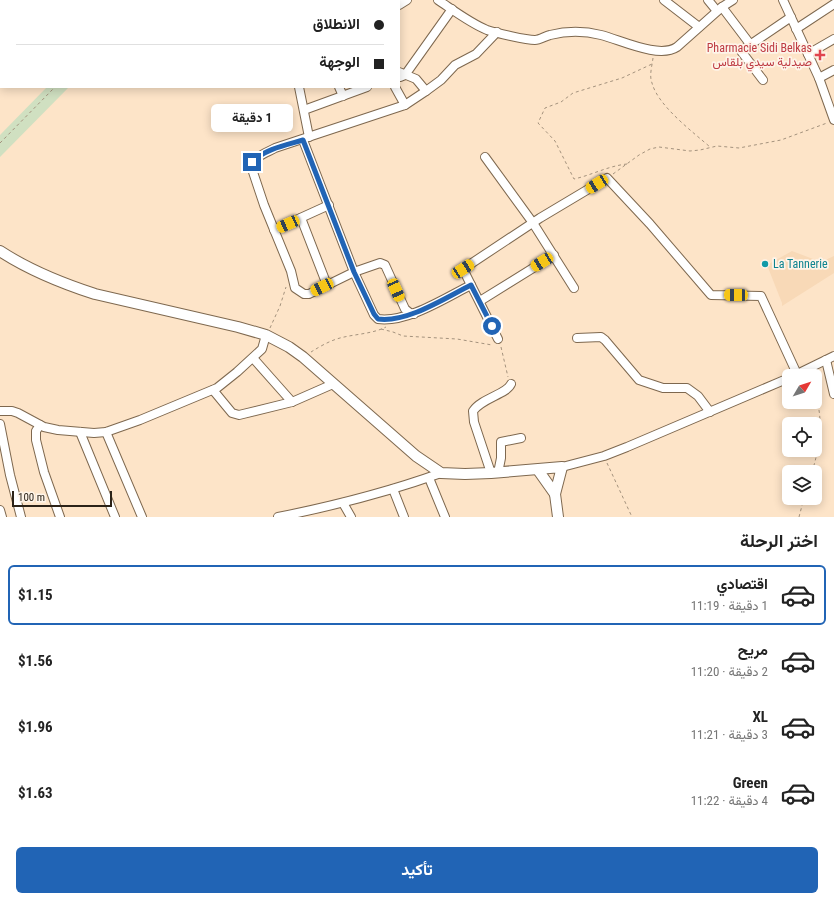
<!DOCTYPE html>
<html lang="ar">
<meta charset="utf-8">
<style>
:root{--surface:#fff;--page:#f2f2f2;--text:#222;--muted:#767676;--line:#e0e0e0;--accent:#2164b5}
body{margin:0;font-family:"Roboto Condensed",Vazirmatn,sans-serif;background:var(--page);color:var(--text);direction:rtl;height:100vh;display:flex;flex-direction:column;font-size:15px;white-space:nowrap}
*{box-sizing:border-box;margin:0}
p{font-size:13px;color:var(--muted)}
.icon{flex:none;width:22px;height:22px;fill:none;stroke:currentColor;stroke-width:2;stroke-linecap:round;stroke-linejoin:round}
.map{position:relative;height:517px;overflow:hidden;direction:ltr}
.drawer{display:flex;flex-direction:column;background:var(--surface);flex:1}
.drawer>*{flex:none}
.hud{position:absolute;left:0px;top:0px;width:400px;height:88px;box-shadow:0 2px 10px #0003;direction:rtl;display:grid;align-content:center;height:88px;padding:0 16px;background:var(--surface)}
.needle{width:26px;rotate:51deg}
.tools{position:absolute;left:782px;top:369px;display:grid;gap:8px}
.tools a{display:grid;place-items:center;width:40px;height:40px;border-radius:6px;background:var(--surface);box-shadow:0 2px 10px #0003;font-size:20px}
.scale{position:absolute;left:12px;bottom:10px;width:100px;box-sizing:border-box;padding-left:4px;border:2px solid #2b2217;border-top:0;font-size:11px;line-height:14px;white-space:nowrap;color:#2b2217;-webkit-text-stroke:3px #fef4e9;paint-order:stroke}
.end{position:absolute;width:18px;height:18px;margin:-9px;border:5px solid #2164b5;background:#fff;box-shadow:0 0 0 2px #fff}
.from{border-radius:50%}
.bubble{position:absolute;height:28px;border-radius:6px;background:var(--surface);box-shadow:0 2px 10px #0003;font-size:13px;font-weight:700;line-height:28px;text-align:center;direction:rtl}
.car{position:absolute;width:12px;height:24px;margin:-12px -6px;border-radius:5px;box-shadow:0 0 3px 1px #0007;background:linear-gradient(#f5c518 24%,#345 0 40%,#f5c518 0 76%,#345 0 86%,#f5c518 0)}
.hud b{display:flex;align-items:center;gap:14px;height:38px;font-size:15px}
.hud b+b{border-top:1px solid var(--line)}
.hud i{width:10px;height:10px;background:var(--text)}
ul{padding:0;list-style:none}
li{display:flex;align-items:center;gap:12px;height:60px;margin:0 8px 6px;padding:0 8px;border:2px solid transparent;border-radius:6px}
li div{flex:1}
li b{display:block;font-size:15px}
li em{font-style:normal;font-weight:700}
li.current{border-color:var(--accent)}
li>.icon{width:36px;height:36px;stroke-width:1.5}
h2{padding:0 16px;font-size:18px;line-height:48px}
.cta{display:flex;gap:8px;margin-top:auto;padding:8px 16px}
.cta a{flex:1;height:46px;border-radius:6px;background:var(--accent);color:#fff;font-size:16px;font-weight:700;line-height:46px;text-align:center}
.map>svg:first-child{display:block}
</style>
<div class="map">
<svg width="834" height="517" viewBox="0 0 834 517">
<rect width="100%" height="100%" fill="#fde4c8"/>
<!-- built -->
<path fill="#f8d9b7" d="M 792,251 L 821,262 L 834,256 L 834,273 L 782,306 L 782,303 L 767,265 Z"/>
<!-- green -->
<path fill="#d0e0c1" d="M 47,87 L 69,87 L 0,157 L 0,135 Z"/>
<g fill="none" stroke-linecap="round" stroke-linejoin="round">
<!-- minor casing -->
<g stroke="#7e684f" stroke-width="10">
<g id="minor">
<path d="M 369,0 L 370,1"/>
<path d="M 438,0 C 453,10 470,23 487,30 C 496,33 526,40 535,40 C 540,40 545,36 550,35 C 566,31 585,31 601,35 C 621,40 659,59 677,47 L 722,7 L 733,0"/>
<path d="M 664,0 L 699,27"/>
<path d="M 708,0 L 717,11"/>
<path d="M 783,0 L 819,78 L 834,120"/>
<path d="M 399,5 L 407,0"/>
<path d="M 722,7 L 750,44"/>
<path d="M 796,29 L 834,4"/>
<path d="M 808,54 L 834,39"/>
<path d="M 399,72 L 416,79 L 426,91 L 441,80 L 455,65 L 476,54 L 497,32"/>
<path d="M 400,77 L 405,75 L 452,9"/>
<path d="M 819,78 L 834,70"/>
<path d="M 763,80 L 741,51 L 791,17"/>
<path d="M 299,87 L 309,137"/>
<path d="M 339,87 L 343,96"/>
<path d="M 395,87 L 405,105"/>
<path d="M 304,110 L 367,87"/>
<path d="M 303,140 L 354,272 L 374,315 L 378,319 C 407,323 445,298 471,285"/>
<path d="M 485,157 L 533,223 L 574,288"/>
<path d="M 301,218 L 327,285"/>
<path d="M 274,230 L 329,205"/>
<path d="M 480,301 L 554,255"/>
<path d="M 414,314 L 410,313 L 405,309 L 385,265 L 380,263 L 354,272 L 309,294 L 304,294 L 295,288 L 291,271 L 264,205 L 251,166 C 255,156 266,153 275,148 L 405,105 L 426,91"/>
<path d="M 577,338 L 601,337 L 605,340 L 639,380 L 663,388 L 687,388 L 698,396 L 710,412"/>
<path d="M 498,339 L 463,269 L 540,218 L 607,178 L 650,224 L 711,295 L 761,296 L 797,374"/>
<path d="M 253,358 L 292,402"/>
<path d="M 826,360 L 834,394"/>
<path d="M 793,376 L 834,356"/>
<path d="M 213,390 L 232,413 L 239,415 L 292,402 L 333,384"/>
<path d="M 0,411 L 12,411 L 18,413 L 44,427 L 58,430 L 94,433 L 106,432 L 140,420 L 217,388 L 237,372 L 262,349 L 266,335"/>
<path d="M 0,424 L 10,475 L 21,517"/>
<path d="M 40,425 L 36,431 L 36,440 L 44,472 L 60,517"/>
<path d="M 80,432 L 115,517"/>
<path d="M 106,432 L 142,517"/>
<path d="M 562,467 L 604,456 L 627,447 L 789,378"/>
<path d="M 491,473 L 474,422 L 473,411 C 482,398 507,394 511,384"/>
<path d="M 498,473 L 501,458 L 501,442 L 521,438"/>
<path d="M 429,478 L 445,517"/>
<path d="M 393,489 L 404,517"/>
<path d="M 343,503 L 351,517"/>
<path d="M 0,510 L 2,517"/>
<path d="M 278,517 C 333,506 388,492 441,473"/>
</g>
</g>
<!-- major casing -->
<g stroke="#7e684f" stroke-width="12">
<g id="major">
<path d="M 0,251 C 29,270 61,283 95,294 L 238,327 L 266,335 L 289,347 L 303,357 L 416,456 L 441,473 L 465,474 L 491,473 L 562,467 L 555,494 L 558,517"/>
<path d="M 538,470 L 555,494"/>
</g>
</g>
<!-- path -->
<g stroke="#a4927d" stroke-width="1" stroke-dasharray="3 3" stroke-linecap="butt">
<path d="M 139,1 L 140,0"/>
<path d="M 653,58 C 652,66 649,76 652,83 C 658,106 693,132 710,147"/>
<path d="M 0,143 L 55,87"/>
<path d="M 627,164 C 608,166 592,175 574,179 L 555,141 L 538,123 L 545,108 L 561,102 L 573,93 L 622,78 L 652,64"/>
<path d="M 613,174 L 639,155 L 650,149 L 659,147 L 690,151 L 700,150 L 717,146 L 739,148 L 781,140 L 827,123"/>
<path d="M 270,328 L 280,306 L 286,287"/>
<path d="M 381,329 L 393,332 L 403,336 L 457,339 L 492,345"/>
<path d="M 501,347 L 508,377"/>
<path d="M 311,352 C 319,347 329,341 340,338 C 355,334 372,334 386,327"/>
<path d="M 607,463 L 632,517"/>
<path d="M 812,472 C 820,446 824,420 815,394"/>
<path d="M 799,517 L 804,498"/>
</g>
<!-- minor -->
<use href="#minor" stroke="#fff" stroke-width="8"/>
<!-- major -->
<use href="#major" stroke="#fff" stroke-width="10"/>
</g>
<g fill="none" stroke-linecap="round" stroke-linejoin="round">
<!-- route -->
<path stroke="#2164b5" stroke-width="5" d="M 252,162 C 265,149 286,145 303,140 L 354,272 L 374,314 L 378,319 C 407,323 445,298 471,285 L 492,326"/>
</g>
<!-- markers -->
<path fill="#e0444e" stroke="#fef4e9" stroke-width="1.5" d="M818 49h4v4h4v4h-4v4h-4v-4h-4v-4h4z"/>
<circle fill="#0f9aa8" stroke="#fef4e9" stroke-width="1.5" cx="765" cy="264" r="4"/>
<g text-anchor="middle" stroke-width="3.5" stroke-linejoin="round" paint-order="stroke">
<!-- health labels -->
<g font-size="12" fill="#be3a42" stroke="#fef4e9" text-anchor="end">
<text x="812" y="52">Pharmacie Sidi Belkas<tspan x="812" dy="14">صيدلية سيدي بلقاس</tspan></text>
</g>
<!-- culture labels -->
<g font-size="12" fill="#0d838f" stroke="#fef4e9" text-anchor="start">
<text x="773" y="268">La Tannerie</text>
</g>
</g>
</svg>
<div class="tools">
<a><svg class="needle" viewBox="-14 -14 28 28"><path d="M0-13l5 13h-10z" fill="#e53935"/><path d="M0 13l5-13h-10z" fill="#767676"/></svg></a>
<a><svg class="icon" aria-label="locate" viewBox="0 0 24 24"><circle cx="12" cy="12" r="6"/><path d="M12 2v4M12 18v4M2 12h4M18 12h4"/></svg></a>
<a><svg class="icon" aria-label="layers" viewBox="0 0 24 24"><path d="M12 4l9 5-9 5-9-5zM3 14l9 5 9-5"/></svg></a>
</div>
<div class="scale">100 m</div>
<i class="end from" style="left:492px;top:326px"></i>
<i class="end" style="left:252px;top:162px"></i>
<div class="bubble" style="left:211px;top:104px;width:82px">1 دقيقة</div>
<i class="car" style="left:597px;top:184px;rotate:238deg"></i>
<i class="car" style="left:288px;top:224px;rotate:246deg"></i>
<i class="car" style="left:542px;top:262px;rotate:238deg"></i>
<i class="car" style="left:463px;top:269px;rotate:57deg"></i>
<i class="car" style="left:322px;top:287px;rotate:244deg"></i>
<i class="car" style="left:396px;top:290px;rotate:156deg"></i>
<i class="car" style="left:736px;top:295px;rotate:271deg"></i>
<div class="hud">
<b><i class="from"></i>الانطلاق</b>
<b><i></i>الوجهة</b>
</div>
</div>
<section class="drawer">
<h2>اختر الرحلة</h2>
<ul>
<li class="current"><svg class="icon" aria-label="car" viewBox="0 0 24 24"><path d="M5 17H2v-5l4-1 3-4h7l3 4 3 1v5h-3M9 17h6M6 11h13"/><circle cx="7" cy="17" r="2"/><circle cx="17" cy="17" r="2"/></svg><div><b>اقتصادي</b><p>1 دقيقة · 11:19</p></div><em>$1.15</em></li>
<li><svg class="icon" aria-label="car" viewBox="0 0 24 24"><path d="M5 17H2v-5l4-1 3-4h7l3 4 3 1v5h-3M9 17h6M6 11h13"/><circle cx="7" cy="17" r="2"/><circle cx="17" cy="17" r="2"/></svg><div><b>مريح</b><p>2 دقيقة · 11:20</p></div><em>$1.56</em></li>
<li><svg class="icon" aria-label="car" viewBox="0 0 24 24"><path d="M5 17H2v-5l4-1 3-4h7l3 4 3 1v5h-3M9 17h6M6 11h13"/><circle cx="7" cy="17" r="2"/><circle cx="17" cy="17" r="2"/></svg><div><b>XL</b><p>3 دقيقة · 11:21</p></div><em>$1.96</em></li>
<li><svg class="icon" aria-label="car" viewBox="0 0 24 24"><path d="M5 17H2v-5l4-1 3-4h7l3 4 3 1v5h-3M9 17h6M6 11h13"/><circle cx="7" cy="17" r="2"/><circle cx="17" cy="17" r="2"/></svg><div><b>Green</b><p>4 دقيقة · 11:22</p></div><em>$1.63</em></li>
</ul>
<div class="cta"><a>تأكيد</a></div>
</section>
